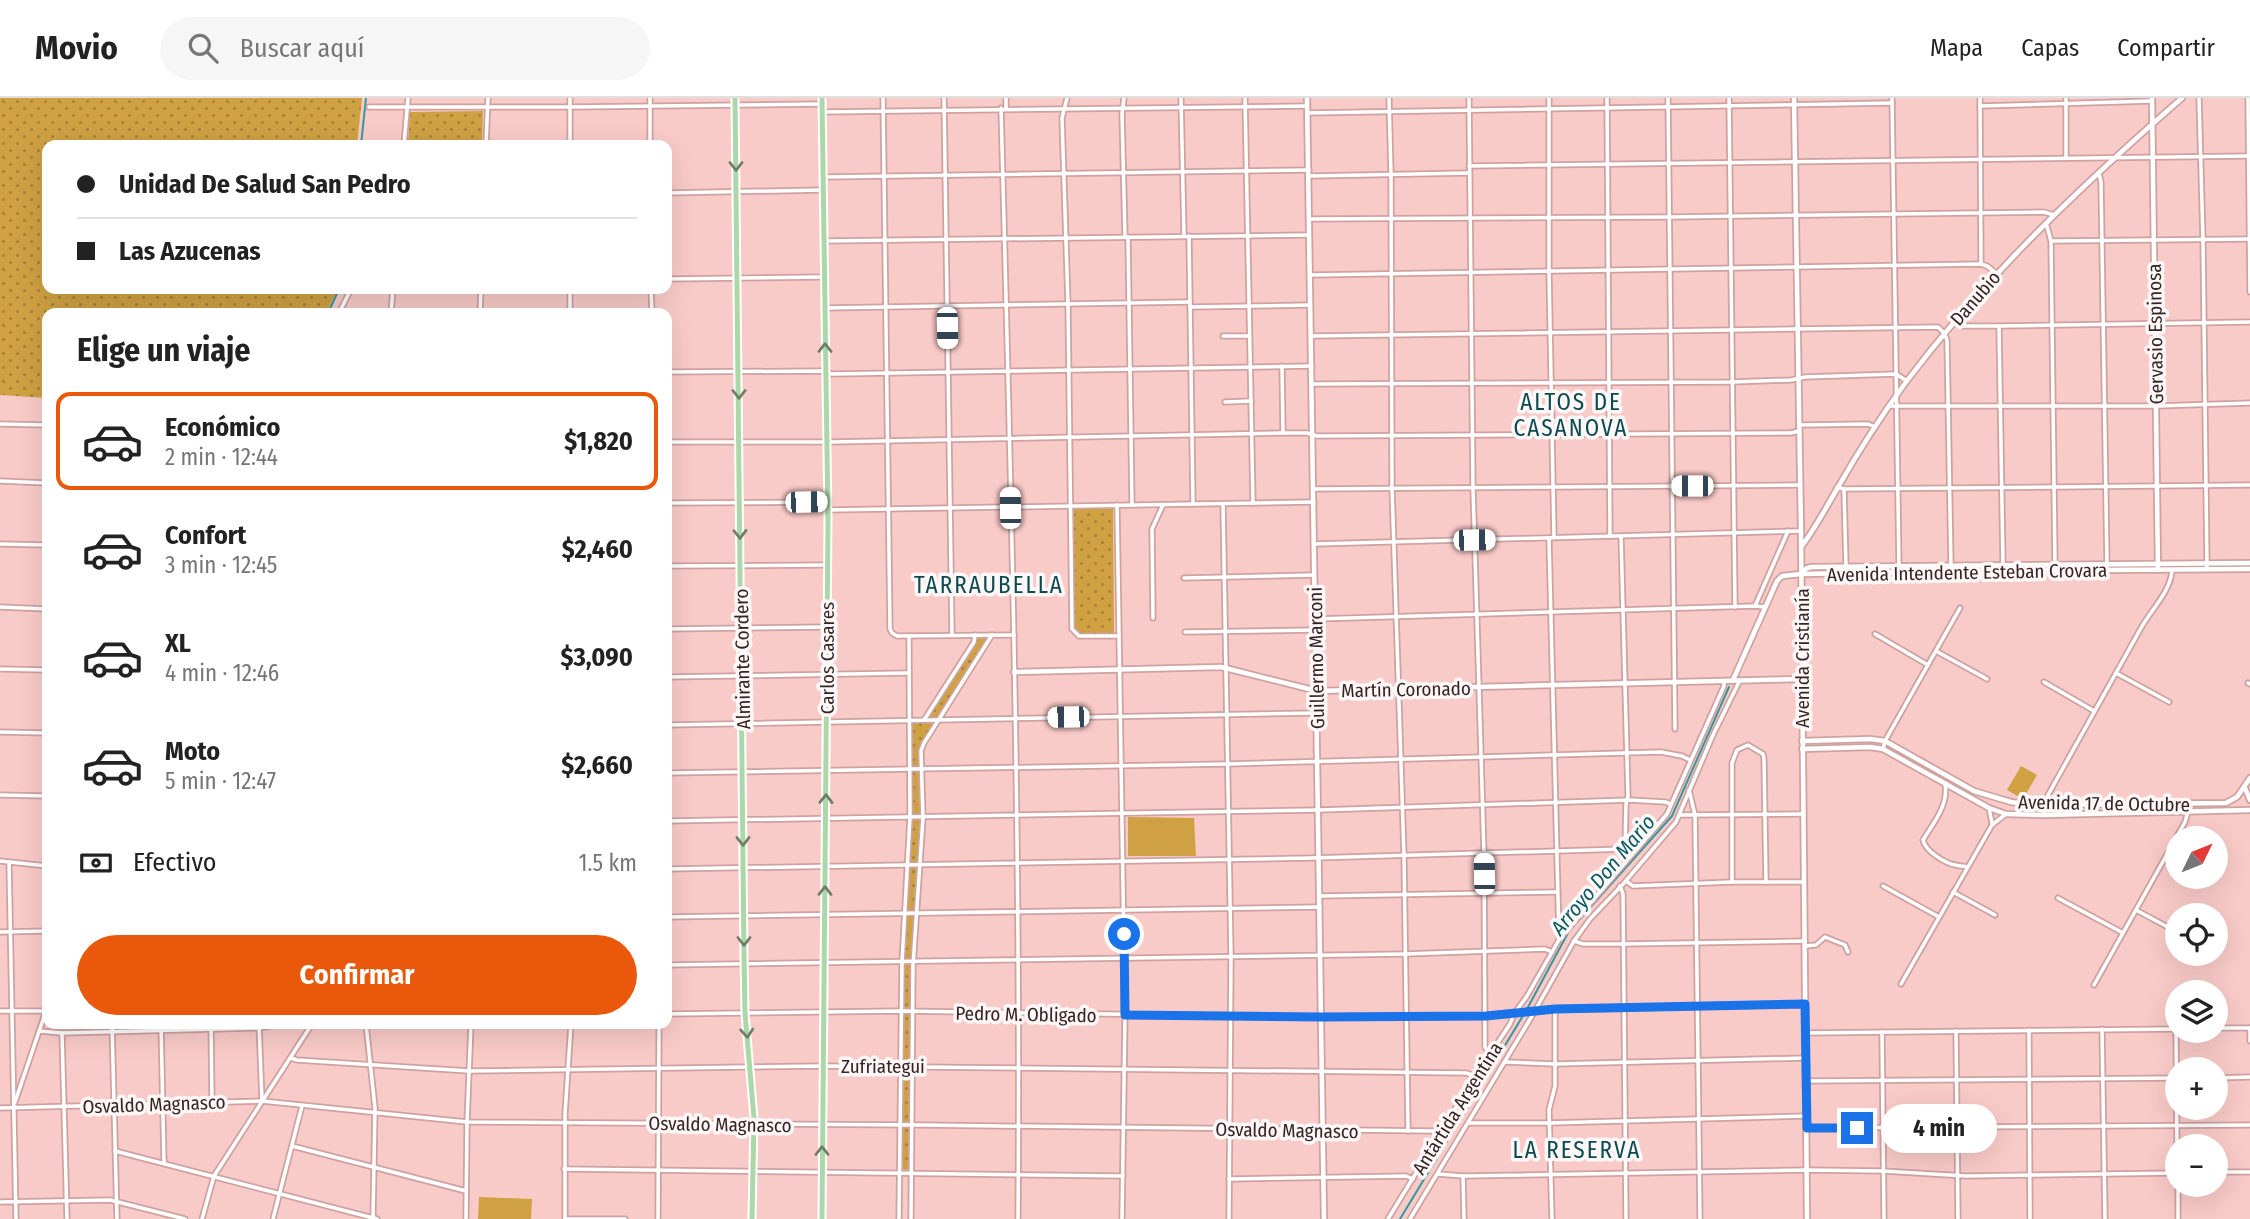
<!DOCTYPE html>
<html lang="es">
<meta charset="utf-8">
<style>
:root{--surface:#fff;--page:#f6f6f6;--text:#222;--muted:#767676;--line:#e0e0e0;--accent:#ea580c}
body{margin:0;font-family:"Fira Sans Condensed",sans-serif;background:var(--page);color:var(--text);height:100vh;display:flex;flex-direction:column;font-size:26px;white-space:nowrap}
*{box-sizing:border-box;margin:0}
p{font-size:23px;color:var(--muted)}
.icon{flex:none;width:38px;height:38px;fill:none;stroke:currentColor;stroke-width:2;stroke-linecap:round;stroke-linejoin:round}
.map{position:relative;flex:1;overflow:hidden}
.details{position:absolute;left:42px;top:210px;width:630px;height:721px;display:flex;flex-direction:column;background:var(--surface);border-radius:14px;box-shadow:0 7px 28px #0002}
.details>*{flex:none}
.banner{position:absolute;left:42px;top:42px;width:630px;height:154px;border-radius:14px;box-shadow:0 7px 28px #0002;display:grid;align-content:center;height:154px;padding:0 35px;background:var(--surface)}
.needle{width:46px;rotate:47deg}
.fabs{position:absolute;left:2165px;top:728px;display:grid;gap:14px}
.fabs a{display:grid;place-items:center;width:63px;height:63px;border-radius:50%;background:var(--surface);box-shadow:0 7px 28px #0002;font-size:35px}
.end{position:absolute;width:32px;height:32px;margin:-16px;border:9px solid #1a73e8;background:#fff;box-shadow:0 0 0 4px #fff}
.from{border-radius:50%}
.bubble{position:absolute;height:49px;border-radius:24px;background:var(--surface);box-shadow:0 7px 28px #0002;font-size:23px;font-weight:700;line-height:49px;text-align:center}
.car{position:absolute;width:21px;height:42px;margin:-21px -10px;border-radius:9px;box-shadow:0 0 5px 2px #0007;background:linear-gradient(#fff 24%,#345 0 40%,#fff 0 76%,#345 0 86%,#fff 0)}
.banner b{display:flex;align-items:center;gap:24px;height:66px;font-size:26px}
.banner b+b{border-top:2px solid var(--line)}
.banner i{width:18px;height:18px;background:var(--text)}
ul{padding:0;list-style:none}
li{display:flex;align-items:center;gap:21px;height:98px;margin:0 14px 10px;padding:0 21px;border:4px solid transparent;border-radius:14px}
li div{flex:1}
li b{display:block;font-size:26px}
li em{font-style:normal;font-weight:700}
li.active{border-color:var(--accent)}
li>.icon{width:63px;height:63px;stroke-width:1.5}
h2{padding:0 35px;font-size:32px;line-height:84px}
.pay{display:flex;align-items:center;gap:18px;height:77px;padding:0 35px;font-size:26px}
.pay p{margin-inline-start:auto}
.primary-button{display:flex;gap:14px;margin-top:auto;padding:14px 35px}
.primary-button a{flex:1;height:80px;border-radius:42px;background:var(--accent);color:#fff;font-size:28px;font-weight:700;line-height:80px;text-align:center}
header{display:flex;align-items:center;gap:42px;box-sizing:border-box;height:98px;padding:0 35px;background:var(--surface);border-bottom:2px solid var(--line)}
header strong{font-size:33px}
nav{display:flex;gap:38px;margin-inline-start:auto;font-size:24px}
.search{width:490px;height:63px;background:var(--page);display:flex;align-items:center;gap:18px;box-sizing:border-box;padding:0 24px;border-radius:38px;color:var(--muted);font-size:26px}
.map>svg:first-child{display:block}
</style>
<header>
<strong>Movio</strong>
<div class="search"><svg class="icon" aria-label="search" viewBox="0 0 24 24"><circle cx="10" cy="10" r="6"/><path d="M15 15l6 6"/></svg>Buscar aquí</div>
<nav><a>Mapa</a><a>Capas</a><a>Compartir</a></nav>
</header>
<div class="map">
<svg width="2250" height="1121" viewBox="0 0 2250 1121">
<defs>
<pattern id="park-dots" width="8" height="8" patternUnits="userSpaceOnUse" patternTransform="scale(1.75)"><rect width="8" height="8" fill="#cfa143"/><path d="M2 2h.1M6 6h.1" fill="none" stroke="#a98338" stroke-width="1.8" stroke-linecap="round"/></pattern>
</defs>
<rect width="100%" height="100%" fill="#f9cbc8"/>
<!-- grass -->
<g fill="#cfa143">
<path d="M 2021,668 L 2037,677 L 2023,701 L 2007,692 Z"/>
<path d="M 1128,719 L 1194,720 L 1196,758 L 1128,758 Z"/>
<path d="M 479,1099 L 532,1101 L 531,1121 L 478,1121 Z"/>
</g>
<!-- park -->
<g fill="url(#park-dots)">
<path d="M 0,0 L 362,0 L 357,47 L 47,47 L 47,191 L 338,191 L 326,215 L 47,215 L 47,300 L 0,297 Z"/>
<path d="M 483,13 L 482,47 L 408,47 L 410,14 Z"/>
<path d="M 1073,411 L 1113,411 L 1114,536 C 1101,536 1081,541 1074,529 Z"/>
<path d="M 975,537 L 990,537 L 919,653 L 921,719 L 911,865 L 912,1027 L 909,1071 L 905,1072 L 903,1071 L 903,863 L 912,717 L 910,624 L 924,623 L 929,619 L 974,544 Z"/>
</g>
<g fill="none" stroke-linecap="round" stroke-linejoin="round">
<!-- stream -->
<g stroke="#35979f" stroke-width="2">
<path d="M 361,47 L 366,0"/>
<path d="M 328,215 L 339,191"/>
<path d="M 1527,911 L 1569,833 L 1672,718 L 1729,589"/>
<path d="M 1400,1121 L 1524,916"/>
</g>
<!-- street casing -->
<g stroke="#cea2a0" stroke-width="7">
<g id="street">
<path d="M 570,0 L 570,47"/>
<path d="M 883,0 L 890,531 L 892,535 L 897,538 L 1014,537"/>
<path d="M 944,0 L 952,537"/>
<path d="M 1006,0 L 1006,10"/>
<path d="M 1067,0 L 1062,20 L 1068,206 L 1072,531 L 1079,538 L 1118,538"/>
<path d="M 1124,0 L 1122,16 L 1125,138"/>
<path d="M 1181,0 L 1184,138"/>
<path d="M 1245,0 L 1253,405"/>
<path d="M 1389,0 L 1391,76 L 1392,390 L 1404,758 L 1408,1033"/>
<path d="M 1469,0 L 1473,390 L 1484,756 L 1485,949 L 1490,957"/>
<path d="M 1549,0 L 1549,173 L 1554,439"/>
<path d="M 1607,0 L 1610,438"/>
<path d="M 1668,0 L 1675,631"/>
<path d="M 1729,0 L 1735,509"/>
<path d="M 1892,0 L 1899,470"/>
<path d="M 1980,0 L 1981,166"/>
<path d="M 2066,0 L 2066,60"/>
<path d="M 2199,0 L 2203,142 L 2207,471"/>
<path d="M 2248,0 L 2250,194"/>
<path d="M 1980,8 L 2152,3"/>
<path d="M 369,9 L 570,9 L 822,6"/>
<path d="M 1001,10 C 1011,380 1021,751 1018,1121"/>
<path d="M 822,14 L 1307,8"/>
<path d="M 1307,15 L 1892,5"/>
<path d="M 404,47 L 408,0"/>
<path d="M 486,47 L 488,0"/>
<path d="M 650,47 L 650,0"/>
<path d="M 1469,68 L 2250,58"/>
<path d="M 2099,75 L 2101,84 L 2107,468"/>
<path d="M 1309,78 L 1469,75"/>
<path d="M 824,79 L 1309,72"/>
<path d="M 667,95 L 822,92"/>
<path d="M 1309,121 L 1670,119 L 2044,114 L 2054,117"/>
<path d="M 2046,125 L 2051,143 L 2055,467"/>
<path d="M 1189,138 L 1193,406"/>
<path d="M 1128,139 L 1132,406"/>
<path d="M 825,143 L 1309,137"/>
<path d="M 2051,143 L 2250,141"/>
<path d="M 1311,177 L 1981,166 L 1987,168 L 1996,175"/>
<path d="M 667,181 L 824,179"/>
<path d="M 651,191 L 652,215"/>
<path d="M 1190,209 L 1310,207"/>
<path d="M 825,210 L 1190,204"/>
<path d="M 339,215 L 351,191"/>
<path d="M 391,215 L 393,191"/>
<path d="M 480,215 L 481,191"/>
<path d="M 570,215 L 570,191"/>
<path d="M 1954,225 L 1962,228 L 1999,228 L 2250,224"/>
<path d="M 1999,228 L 2003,467"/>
<path d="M 1223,238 L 1249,238"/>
<path d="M 1312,238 L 1938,229 L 1944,235 L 1947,242 L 1951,469"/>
<path d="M 1282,268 L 1283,335"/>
<path d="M 667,274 L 821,273 L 832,276 L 1312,268"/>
<path d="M 1313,286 L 1732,284 L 1791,282 L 1805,279 L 1896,276 L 1907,283"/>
<path d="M 1225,304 L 1251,303"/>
<path d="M 1889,308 L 2157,308 L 2250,305"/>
<path d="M 0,326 L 47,327"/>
<path d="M 1799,327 L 1868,326 L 1875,329"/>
<path d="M 667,344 L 831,344 L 1283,335 L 1307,335 L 1317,338 L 1791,335 L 1799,333"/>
<path d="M 0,383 L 47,385"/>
<path d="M 1837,389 L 1844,391 L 2250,387"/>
<path d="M 1314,391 L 1799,387"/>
<path d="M 1844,391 L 1846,469"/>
<path d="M 667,405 L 827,404"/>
<path d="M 1223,406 L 1231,858 L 1229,1121"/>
<path d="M 1117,407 L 1125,917 L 1122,1121"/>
<path d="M 828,412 L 1314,404"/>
<path d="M 1621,438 L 1628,698 L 1626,706 L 1625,751"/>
<path d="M 1549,441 L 1559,839"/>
<path d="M 0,446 L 47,447"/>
<path d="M 1314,446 L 1801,433"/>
<path d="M 667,468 L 827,467"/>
<path d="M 1184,480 L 1314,477"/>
<path d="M 1755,508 L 1788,433"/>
<path d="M 0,509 L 47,511"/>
<path d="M 1153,520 L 1152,431 L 1163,407"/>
<path d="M 1315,521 L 1755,508 L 1765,509"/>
<path d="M 667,531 L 827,529"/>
<path d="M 1185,534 L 1315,532"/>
<path d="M 1875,536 L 1928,567"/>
<path d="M 1936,553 L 1987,581"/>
<path d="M 0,571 L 47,572"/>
<path d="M 2116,575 L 2169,604"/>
<path d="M 667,579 L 908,575"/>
<path d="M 2044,584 L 2094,613"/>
<path d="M 2248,585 L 2250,586"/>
<path d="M 924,622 L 974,544 L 975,537"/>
<path d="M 667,627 L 1317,615"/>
<path d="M 0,634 L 47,635"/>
<path d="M 1883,651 L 1885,643 L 1960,510"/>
<path d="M 667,675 L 1228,666 L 1661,654 L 1682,658 L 1690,662"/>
<path d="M 1945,685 C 1949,707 1934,724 1923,742 C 1925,753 1945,765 1955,767 C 1959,768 1963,768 1967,769"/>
<path d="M 1689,692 L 1695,717 L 1700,1121"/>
<path d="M 0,697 L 47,698"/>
<path d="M 1989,710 L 1992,725"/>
<path d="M 1680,717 L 1803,716"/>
<path d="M 2044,717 L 2048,697 L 2141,530 C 2151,512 2171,493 2172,472"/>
<path d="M 667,723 L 1319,712 L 1630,702 L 1665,704 L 1671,706"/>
<path d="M 0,763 L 47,768"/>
<path d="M 9,764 L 16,1121"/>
<path d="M 46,768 L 47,749"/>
<path d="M 667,771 L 1312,760 L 1625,751 L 1632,755"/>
<path d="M 1626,783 L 1633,788 L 1732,784 L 1804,784"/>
<path d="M 1732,784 L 1732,665 L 1737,652 L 1748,647 L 1763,656 L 1764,661 L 1766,784"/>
<path d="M 1620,788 L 1623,796 L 1626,1121"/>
<path d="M 1883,788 L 1939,819"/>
<path d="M 1953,794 L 1995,817"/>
<path d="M 1320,798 L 1557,794"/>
<path d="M 2058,800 L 2123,835"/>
<path d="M 2136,812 L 2177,834"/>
<path d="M 667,819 L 1320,809"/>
<path d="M 0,834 L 47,833"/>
<path d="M 1574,843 L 1583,846 L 1623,846 L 1805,843"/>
<path d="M 1805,848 L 1816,847 L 1825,839 L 1845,847 L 1848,854"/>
<path d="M 667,867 L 1405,856 L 1545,851 L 1552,854"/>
<path d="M 1901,886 L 1992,727 L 2006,716"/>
<path d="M 2094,887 L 2185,724 L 2190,706"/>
<path d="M 0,913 L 46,913"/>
<path d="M 667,916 L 901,913 L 1321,919"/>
<path d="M 112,926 L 117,1121"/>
<path d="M 161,926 L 164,1065"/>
<path d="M 211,926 L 212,1004"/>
<path d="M 259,926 L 262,1003"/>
<path d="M 366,926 L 375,1010 L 373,1119"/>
<path d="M 2216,930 L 2250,930"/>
<path d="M 2250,930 L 2250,943"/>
<path d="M 2102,931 L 2105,1121"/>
<path d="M 2176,931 L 2177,1058"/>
<path d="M 2029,932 L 2030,1121"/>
<path d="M 39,933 L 62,935 L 259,930 L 281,926"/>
<path d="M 1956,933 L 1958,1121"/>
<path d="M 1882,934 L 1884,1121"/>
<path d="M 62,935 L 67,1121"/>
<path d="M 1805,935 L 2177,931"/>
<path d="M 291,960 L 297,962 L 469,973 L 823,968 L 1466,975 L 1475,978"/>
<path d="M 1505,964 L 1555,966 L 1806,960"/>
<path d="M 2216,980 L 2250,979"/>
<path d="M 1806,983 L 2177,980"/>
<path d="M 15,1004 L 47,910"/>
<path d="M 0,1010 L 262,1003 L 467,1024 L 921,1027 L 1433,1033 L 1440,1036"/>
<path d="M 1468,1025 L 1549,1025 L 1806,1018"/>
<path d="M 1806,1030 L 2250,1027"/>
<path d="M 292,1048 L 466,1093"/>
<path d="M 115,1053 L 377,1121"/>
<path d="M 564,1071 L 1123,1078"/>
<path d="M 2216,1074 L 2250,1074"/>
<path d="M 1438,1076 L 1463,1078 L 1807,1072 L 1883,1073 L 1966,1078 L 2177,1075"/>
<path d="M 1463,1078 L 1464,1121"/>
<path d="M 1229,1081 L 1406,1078 L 1413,1081"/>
<path d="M 2178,1087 L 2178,1121"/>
<path d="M 0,1104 L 110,1102 L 185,1121"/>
<path d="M 202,1121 L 214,1078 L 312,926"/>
<path d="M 273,1121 L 302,1008"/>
<path d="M 466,1121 L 467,1024 L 471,926"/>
<path d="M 565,1121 L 565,1016 L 571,926"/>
<path d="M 565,1121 L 625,1121"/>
<path d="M 658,1121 L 659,926"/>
<path d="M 899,1121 L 902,864 L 910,719 L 909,538"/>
<path d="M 911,1121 L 913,868 L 923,720 L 921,653 L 924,645 L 992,537"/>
<path d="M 1388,1121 L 1469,988 L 1510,926 L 1514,916 L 1527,898 L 1560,840 L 1667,716 L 1724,588 L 1724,583"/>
<path d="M 1410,1121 L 1532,918 L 1574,843 L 1590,821 L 1624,785 L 1676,724 L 1713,637 L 1740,582"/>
<path d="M 1552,1121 L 1549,1012 L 1555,988 L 1555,911"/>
</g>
</g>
<!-- secondary casing -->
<g stroke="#cea2a0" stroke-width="8">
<g id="secondary">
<path d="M 1307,0 L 1324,1121"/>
<path d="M 1794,0 L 1801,433 L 1807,1121"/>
<path d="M 2152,0 L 2158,472"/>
<path d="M 1801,449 C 1815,431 1825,411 1837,391 C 1858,354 1881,318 1906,284 C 1986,178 2082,87 2182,0"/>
<path d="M 1801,475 L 1807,470 L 1812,469 L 2250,465"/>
<path d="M 1014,574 L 1221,569 L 1317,593 L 1801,581"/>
<path d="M 1733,582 L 1777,483 L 1782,478 L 1801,476 L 1954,473 L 2250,471"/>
<path d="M 1802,643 L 1870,641 L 1885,643 L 1974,693 L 2011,704 L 2030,707 L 2226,705 L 2237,699 L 2250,680"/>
<path d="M 1802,651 L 1870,649 L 1883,651 L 1989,710 L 2006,716 L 2044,717 L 2250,712"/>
<path d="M 2245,690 L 2250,702"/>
<path d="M 1321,919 L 1486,918 L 1555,911 L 1805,906"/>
</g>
</g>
<!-- primary casing -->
<g stroke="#fff" stroke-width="9">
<g id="primary">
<path d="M 735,0 L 744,857 L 745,915 L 754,1020 L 752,1121"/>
<path d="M 822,1121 L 828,421 L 822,0"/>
</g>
</g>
<!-- street -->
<use href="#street" stroke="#fff" stroke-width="3.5"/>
<!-- secondary -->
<use href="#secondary" stroke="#fff" stroke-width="4.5"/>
<!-- primary -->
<use href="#primary" stroke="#acd8a9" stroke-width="5"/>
</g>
<!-- one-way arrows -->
<defs><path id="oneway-chevron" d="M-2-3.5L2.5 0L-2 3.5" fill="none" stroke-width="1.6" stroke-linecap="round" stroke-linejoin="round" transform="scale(1.75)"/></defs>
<g stroke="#707e66">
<use href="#oneway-chevron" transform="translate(736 68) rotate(90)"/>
<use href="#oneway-chevron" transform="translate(825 250) rotate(-90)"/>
<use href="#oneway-chevron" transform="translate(739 296) rotate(90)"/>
<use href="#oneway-chevron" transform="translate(740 436) rotate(89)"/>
<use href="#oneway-chevron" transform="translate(826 701) rotate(-89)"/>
<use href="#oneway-chevron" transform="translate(743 743) rotate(90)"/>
<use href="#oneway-chevron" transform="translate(825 793) rotate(-90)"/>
<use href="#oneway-chevron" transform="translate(744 843) rotate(90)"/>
<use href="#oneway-chevron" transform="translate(747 935) rotate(86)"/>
<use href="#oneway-chevron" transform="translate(822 1053) rotate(-90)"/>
</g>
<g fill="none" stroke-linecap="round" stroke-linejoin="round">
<!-- route -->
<path stroke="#1a73e8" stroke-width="9" d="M 1124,836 L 1125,917 L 1321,919 L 1486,918 L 1555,911 L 1805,906 L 1807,1030 L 1857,1030"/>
</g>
<g text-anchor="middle" stroke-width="7" stroke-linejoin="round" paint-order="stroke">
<!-- street labels -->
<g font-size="19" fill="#352423" stroke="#fdf8f7">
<text transform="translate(1975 200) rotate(-49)" y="7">Danubio</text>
<text transform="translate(2155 236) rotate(-91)" y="7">Gervasio Espinosa</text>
<text transform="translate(1967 474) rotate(-1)" y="7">Avenida Intendente Esteban Crovara</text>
<text transform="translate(827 560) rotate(-90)" y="7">Carlos Casares</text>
<text transform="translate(1316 560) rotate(-91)" y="7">Guillermo Marconi</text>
<text transform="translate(1802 560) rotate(-90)" y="7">Avenida Cristianía</text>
<text transform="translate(742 561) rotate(-91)" y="7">Almirante Cordero</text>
<text transform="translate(1406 591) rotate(-1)" y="7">Martín Coronado</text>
<text transform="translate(2104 705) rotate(1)" y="7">Avenida 17 de Octubre</text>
<text transform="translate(1026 916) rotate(1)" y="7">Pedro M. Obligado</text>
<text x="883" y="975">Zufriategui</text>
<text transform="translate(154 1006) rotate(-2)" y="7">Osvaldo Magnasco</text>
<text transform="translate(1457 1010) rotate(-58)" y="7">Antártida Argentina</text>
<text transform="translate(720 1026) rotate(1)" y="7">Osvaldo Magnasco</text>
<text transform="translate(1287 1032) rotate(1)" y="7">Osvaldo Magnasco</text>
</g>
<!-- water labels -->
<g font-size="21" font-style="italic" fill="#085c62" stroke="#fdf8f7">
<text transform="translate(1603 777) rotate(-50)" y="7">Arroyo Don Mario</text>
</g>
<!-- quarter labels -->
<g font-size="23" letter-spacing="2" fill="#0b4b4f" stroke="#fdf8f7">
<text x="1571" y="312">ALTOS DE<tspan x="1571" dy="26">CASANOVA</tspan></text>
<text x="989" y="495">TARRAUBELLA</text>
<text x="1577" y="1060">LA RESERVA</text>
</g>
</g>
</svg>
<div class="fabs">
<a><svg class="needle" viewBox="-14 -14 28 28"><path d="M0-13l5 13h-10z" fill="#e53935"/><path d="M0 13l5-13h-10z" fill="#767676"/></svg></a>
<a><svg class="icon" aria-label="locate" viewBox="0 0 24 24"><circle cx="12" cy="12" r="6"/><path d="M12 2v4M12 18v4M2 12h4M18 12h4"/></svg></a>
<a><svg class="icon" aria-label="layers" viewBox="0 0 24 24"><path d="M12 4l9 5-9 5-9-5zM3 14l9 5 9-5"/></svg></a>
<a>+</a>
<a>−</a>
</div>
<i class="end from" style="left:1124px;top:836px"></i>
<i class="end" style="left:1857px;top:1030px"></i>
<div class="bubble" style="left:1881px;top:1006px;width:116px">4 min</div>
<i class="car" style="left:947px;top:230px;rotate:179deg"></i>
<i class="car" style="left:1692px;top:388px;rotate:270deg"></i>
<i class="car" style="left:806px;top:404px;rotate:89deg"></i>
<i class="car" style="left:1010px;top:410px;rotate:359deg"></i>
<i class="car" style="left:1474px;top:442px;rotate:89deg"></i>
<i class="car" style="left:1068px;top:619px;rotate:269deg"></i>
<i class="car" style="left:1484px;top:776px;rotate:359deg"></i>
<div class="banner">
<b><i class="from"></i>Unidad De Salud San Pedro</b>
<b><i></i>Las Azucenas</b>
</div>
<section class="details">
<h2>Elige un viaje</h2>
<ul>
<li class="active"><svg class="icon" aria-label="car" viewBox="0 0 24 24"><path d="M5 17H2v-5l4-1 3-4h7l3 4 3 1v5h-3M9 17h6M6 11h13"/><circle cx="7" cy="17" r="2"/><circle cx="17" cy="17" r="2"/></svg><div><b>Económico</b><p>2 min · 12:44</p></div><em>$1,820</em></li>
<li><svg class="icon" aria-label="car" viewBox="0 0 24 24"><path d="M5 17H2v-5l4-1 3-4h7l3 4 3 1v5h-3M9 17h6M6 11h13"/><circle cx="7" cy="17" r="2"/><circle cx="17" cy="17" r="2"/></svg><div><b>Confort</b><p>3 min · 12:45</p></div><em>$2,460</em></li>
<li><svg class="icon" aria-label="car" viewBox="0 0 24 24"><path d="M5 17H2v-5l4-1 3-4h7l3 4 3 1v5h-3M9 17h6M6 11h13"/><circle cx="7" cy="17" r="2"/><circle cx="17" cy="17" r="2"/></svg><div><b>XL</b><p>4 min · 12:46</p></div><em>$3,090</em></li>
<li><svg class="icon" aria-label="car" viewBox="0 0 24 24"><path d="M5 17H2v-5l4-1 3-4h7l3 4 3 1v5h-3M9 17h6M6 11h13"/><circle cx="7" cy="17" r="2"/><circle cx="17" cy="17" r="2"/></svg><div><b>Moto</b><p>5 min · 12:47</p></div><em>$2,660</em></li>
</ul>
<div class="pay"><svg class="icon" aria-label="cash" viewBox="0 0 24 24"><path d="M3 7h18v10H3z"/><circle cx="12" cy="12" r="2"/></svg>Efectivo<p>1.5 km</p></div>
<div class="primary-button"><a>Confirmar</a></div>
</section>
</div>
